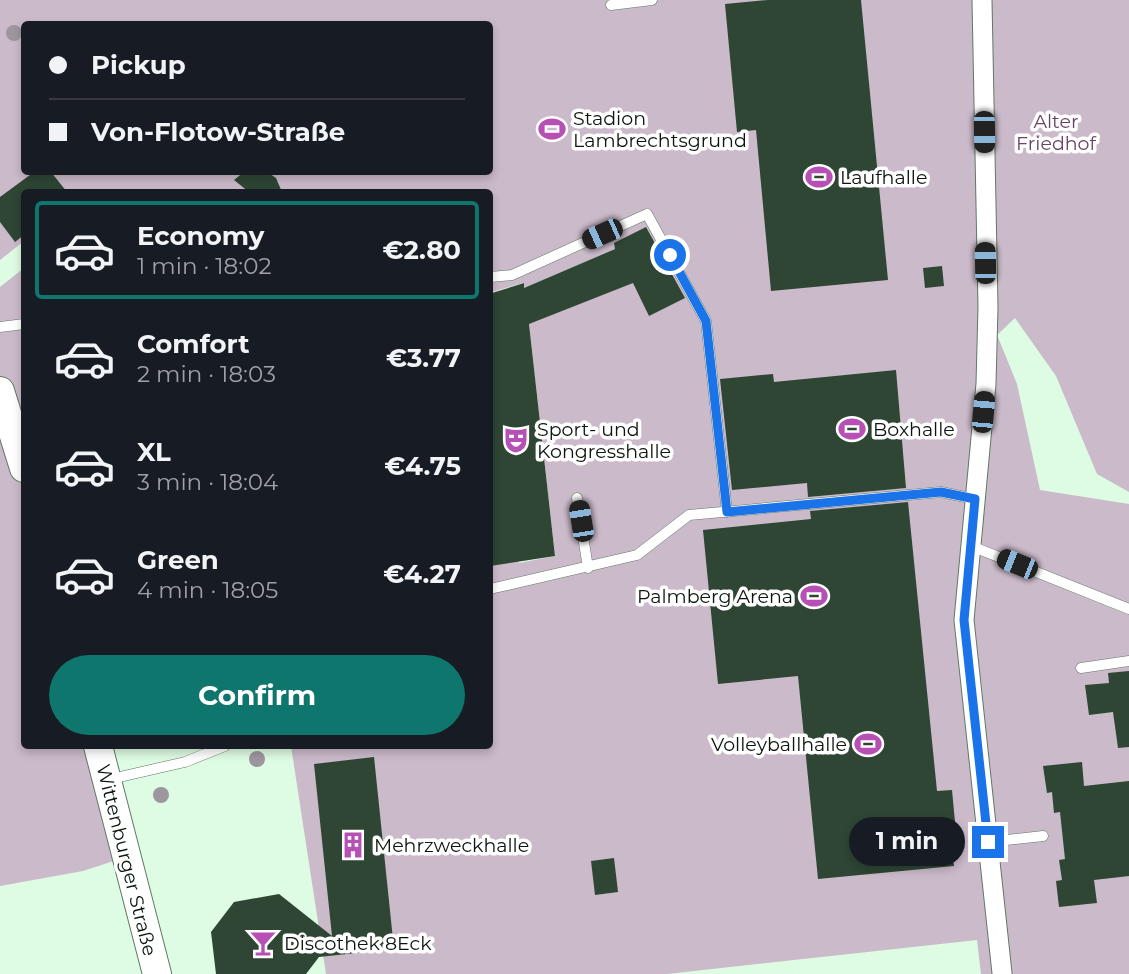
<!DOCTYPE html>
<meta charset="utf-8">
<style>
:root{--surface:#171b24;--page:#242831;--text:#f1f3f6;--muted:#9ea1a6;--line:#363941;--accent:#0f766e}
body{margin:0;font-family:Montserrat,sans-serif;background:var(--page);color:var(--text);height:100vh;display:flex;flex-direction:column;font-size:26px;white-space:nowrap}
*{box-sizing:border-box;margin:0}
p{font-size:23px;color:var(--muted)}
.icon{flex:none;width:38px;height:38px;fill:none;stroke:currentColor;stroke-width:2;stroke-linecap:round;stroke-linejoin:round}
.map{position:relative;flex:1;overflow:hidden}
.sheet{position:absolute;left:21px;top:189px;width:472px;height:560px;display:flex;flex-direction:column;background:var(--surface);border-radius:7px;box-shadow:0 4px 10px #0003}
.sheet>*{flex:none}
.banner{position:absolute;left:21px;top:21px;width:472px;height:154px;border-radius:7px;box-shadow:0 4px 10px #0003;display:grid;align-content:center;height:154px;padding:0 28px;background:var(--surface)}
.end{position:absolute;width:32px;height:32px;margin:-16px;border:9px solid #1a73e8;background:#fff;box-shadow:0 0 0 4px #fff}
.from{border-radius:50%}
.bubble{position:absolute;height:49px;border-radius:24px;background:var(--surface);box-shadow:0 4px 10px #0003;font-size:23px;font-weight:700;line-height:49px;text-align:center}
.car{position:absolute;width:21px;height:42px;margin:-21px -10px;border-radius:9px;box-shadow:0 0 5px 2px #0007;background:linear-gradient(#222 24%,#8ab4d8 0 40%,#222 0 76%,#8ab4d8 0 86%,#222 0)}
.banner b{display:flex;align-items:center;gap:24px;height:66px;font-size:26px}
.banner b+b{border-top:2px solid var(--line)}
.banner i{width:18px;height:18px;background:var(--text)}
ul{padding:12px 0 0;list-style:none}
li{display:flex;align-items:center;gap:21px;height:98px;margin:0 14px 10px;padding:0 14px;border:4px solid transparent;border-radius:7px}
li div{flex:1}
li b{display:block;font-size:26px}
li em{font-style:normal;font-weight:700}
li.selected{border-color:var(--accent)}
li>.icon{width:63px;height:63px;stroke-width:1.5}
.button{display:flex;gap:14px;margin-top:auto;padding:14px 28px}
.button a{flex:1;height:80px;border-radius:42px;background:var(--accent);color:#fff;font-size:28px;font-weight:700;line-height:80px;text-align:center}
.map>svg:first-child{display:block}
</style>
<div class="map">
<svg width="1129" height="974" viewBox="0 0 1129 974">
<rect width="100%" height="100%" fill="#defbe3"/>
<!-- green -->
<g fill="#cbbaca" fill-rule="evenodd">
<path d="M 0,0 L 1129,0 L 1129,492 L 1097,474 L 1056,376 L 1015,318 L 997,335 L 1017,384 L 1040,490 L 1129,504 L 1129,974 L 981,974 L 977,940 L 667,974 L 326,974 L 291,746 L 490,746 L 490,562 L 518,558 L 519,563 L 555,556 L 529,324 L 615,249 L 524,288 L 523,283 L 492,292 L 490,298 L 490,192 L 24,192 L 24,241 L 0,260 ZM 24,24 L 490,24 L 490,172 L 24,172 Z"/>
<path d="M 24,268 L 24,746 L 98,746 L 126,857 L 83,871 L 0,886 L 0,287 Z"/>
</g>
<!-- building -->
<g fill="#2e4633">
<path d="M 768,0 L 861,0 L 888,280 L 771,291 L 756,130 L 737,132 L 725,4 Z"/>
<path d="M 34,172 L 51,172 L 67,192 L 24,192 L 24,235 L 15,242 L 0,222 L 0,197 Z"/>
<path d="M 244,172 L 267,172 L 276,178 L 282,192 L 249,192 L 234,180 Z"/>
<path d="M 646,227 L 685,298 L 649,316 L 633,283 L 529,324 L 555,556 L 490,566 L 492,293 L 524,283 L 524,288 L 615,249 L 614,243 Z"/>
<path d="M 942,266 L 944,286 L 925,288 L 923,268 Z"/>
<path d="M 896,370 L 906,488 L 808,497 L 807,483 L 732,490 L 720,379 L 773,374 L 774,382 Z"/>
<path d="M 908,502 L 937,791 L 952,790 L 955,822 L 949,822 L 954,866 L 818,879 L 798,676 L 718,684 L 703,530 L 811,519 L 810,511 Z"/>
<path d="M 1129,671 L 1129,747 L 1118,748 L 1113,712 L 1089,715 L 1085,685 L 1109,683 L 1108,673 Z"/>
<path d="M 374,757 L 394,949 L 319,957 L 306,974 L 216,974 L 211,932 L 234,902 L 279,894 L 332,936 L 314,764 Z"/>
<path d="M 1082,762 L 1084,786 L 1129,781 L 1129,876 L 1094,880 L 1097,903 L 1059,907 L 1056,881 L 1062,880 L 1059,860 L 1065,859 L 1060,812 L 1054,813 L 1052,792 L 1047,793 L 1043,766 Z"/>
<path d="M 614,858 L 618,892 L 595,895 L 591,861 Z"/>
</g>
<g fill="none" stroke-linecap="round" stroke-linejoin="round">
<!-- lane casing -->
<g stroke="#5f7964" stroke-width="11">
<g id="lane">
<path d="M 611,5 L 652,0"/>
<path d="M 490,277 L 512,275 L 647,214 L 706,321 L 727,512"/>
<path d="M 0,327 L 24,324"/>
<path d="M 577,498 L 588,568"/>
<path d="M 971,546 L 1129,609"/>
<path d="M 490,589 L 637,555 L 689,515 L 941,492 L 975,499"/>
<path d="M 1081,668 L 1129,661"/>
<path d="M 111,779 L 185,762 L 225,746"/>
<path d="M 988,842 L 1043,836"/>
</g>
</g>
<!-- street casing -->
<g stroke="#5f7964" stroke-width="21">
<path id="street" d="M 982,0 L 988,307 L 986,384 L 964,620 L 1002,973"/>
</g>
<!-- secondary casing -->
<g stroke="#5f7964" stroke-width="30">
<g id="secondary">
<path d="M 0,391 L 24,468"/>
<path d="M 98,746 L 157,974"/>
</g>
</g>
<!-- lane -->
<use href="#lane" stroke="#fff" stroke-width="10"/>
<!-- street -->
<use href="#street" stroke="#fff" stroke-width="19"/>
<!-- secondary -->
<use href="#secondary" stroke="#fff" stroke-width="28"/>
</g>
<!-- trees -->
<g fill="#9e969f">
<circle cx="14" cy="33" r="8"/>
<circle cx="257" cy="759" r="8"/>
<circle cx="161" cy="795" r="8"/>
</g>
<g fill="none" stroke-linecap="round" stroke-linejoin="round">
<!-- route -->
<path stroke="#1a73e8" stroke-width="9" d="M 670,255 L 706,321 L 727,512 L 941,492 L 975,499 L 964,620 L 988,842"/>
</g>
<!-- icons -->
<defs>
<g id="stadium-bare" transform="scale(2.1)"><path d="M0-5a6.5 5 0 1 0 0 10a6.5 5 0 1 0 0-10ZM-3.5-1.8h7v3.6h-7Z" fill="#b750b4" stroke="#fff" stroke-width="2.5" paint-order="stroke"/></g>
<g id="theatre-bare" transform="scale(2.1)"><path d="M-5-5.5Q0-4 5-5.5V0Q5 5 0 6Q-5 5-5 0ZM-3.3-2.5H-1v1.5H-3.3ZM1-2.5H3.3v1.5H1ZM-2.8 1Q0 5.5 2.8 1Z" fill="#b750b4" stroke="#fff" stroke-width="2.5" paint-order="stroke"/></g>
<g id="building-bare" transform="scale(2.1)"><path d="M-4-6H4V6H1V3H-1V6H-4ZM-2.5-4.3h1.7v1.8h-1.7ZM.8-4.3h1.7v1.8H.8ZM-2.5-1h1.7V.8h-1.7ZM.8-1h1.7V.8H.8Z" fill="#b750b4" stroke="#fff" stroke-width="2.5" paint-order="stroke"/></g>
<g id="bar-bare" transform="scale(2.1)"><path d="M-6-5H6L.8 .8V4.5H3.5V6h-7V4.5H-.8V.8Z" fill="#b750b4" stroke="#fff" stroke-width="2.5" paint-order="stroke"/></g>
</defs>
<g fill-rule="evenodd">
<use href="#stadium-bare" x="552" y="129"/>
<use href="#stadium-bare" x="819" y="177"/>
<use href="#stadium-bare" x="852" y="429"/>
<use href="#theatre-bare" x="516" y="440"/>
<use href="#stadium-bare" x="814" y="596"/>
<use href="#stadium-bare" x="868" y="744"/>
<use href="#building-bare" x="353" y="845"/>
<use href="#bar-bare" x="263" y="943"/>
</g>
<g text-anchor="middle" stroke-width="7" stroke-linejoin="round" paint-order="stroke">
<!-- poi labels -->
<g font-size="19" fill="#0c160e" stroke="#fff" text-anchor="start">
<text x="573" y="125">Stadion<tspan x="573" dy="22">Lambrechtsgrund</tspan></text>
<text x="840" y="184">Laufhalle</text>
<text x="537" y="436">Sport- und<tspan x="537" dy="22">Kongresshalle</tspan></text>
<text x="873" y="436">Boxhalle</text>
<text x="793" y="603" text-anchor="end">Palmberg Arena</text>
<text x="847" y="751" text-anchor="end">Volleyballhalle</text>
<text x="374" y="852">Mehrzweckhalle</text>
<text x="284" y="950">Discothek 8Eck</text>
</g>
<!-- park labels -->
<g font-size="19" fill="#6a4468" stroke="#fff">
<text x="1056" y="128">Alter<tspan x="1056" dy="22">Friedhof</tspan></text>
</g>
<!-- street labels -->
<g font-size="19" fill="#0c160e" stroke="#fff">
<text transform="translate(127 860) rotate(76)" y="7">Wittenburger Straße</text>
</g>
</g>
</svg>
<i class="end from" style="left:670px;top:255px"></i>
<i class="end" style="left:988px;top:842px"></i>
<div class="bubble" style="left:849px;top:817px;width:116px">1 min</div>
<i class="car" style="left:984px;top:132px;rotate:179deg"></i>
<i class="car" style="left:602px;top:234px;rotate:246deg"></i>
<i class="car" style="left:985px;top:263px;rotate:359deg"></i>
<i class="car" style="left:983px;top:412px;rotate:5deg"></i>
<i class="car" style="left:581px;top:521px;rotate:351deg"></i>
<i class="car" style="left:1017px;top:564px;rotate:292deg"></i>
<div class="banner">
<b><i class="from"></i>Pickup</b>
<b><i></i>Von-Flotow-Straße</b>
</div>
<section class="sheet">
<ul>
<li class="selected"><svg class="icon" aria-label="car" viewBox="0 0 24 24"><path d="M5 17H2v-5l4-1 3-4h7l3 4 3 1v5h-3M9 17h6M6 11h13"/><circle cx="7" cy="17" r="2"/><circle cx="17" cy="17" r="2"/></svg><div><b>Economy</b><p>1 min · 18:02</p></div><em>€2.80</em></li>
<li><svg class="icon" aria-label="car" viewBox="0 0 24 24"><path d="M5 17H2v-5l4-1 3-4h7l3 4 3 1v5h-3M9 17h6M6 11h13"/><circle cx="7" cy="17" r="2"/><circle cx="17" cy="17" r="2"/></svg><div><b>Comfort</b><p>2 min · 18:03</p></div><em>€3.77</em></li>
<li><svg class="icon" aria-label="car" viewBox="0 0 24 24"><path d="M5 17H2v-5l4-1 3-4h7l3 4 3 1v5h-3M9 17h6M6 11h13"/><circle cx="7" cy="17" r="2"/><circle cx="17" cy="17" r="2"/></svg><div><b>XL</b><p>3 min · 18:04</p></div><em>€4.75</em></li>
<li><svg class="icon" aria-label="car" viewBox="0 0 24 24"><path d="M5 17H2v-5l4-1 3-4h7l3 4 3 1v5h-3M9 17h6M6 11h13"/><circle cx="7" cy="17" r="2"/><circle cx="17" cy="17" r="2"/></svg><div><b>Green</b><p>4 min · 18:05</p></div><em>€4.27</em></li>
</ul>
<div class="button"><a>Confirm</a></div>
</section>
</div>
